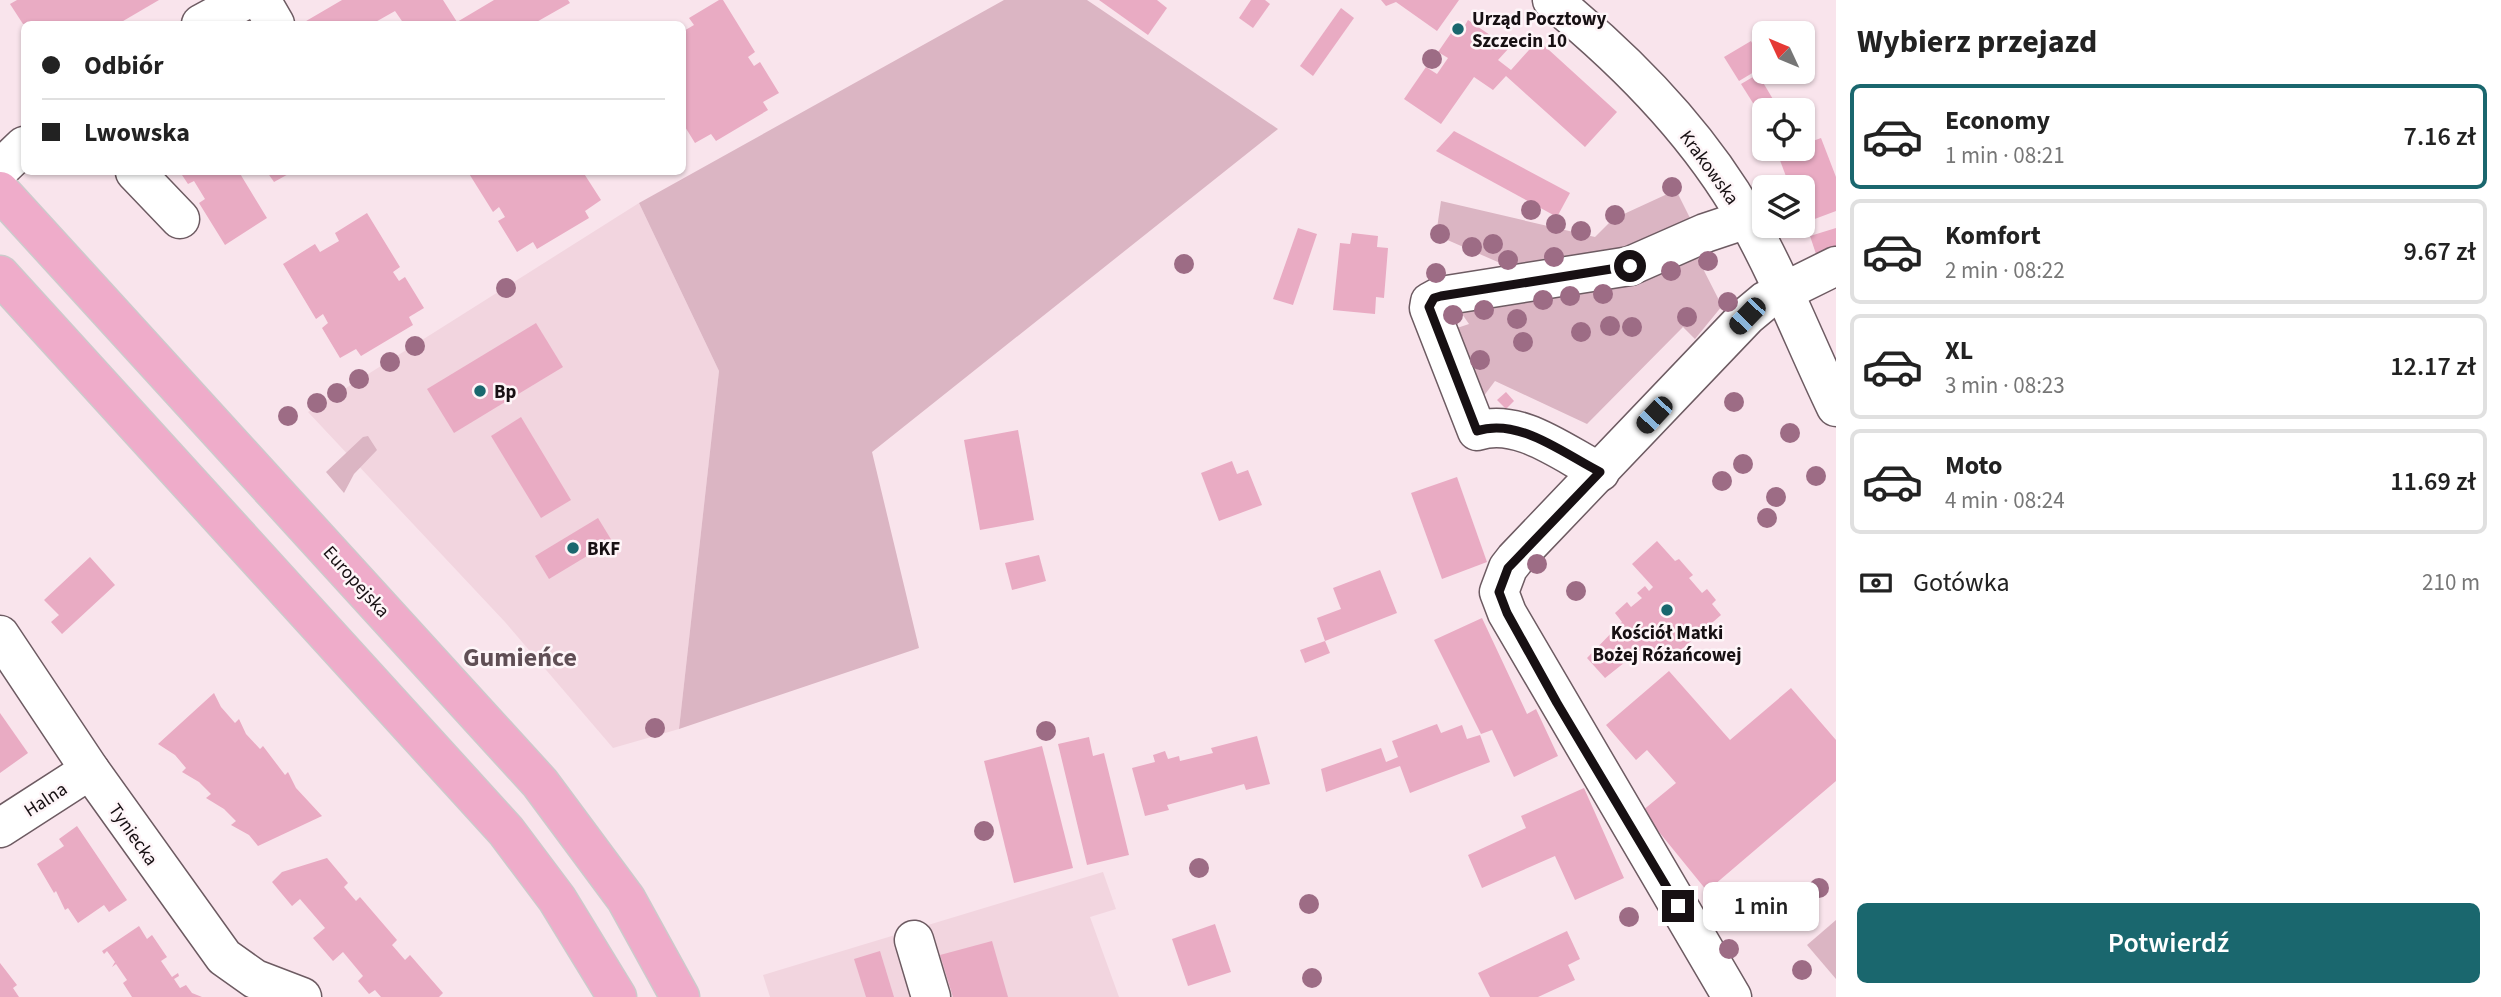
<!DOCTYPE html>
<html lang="pl">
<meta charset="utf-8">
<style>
:root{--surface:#fff;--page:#f6f6f6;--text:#222;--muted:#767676;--line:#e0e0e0;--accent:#1a676e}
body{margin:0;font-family:"Source Sans 3",sans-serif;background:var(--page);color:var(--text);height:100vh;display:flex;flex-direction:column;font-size:26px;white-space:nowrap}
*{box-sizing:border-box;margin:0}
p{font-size:23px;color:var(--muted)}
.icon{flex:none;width:38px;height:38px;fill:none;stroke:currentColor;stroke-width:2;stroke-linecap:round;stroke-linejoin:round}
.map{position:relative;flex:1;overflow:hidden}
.side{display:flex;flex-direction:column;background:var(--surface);width:665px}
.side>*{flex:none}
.banner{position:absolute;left:21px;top:21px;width:665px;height:154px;border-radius:10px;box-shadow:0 2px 5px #0004;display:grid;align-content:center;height:154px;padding:0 21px;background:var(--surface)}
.needle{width:46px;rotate:314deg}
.buttons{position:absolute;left:1752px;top:21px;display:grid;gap:14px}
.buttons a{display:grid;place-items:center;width:63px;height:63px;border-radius:10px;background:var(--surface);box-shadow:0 2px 5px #0004;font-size:35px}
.end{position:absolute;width:32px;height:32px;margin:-16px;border:9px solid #171013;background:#fff;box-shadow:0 0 0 4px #fff}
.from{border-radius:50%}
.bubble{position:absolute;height:49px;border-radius:10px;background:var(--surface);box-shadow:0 2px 5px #0004;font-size:23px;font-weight:600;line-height:49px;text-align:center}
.car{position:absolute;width:21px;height:42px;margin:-21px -10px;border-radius:9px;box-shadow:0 0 5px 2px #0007;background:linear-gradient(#222 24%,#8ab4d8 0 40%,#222 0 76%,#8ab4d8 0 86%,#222 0)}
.banner b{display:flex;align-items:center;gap:24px;height:66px;font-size:26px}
.banner b+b{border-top:2px solid var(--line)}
.banner i{width:18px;height:18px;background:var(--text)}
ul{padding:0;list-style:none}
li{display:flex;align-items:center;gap:21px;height:105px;margin:0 14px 10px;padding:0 7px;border:4px solid var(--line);border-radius:10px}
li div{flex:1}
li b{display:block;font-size:26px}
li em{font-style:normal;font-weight:600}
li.selected{border-color:var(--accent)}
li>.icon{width:63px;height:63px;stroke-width:1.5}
h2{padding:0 21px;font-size:32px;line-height:84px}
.pay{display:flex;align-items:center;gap:18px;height:77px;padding:0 21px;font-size:26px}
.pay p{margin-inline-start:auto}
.cta{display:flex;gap:14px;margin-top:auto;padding:14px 21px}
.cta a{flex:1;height:80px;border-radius:10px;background:var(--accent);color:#fff;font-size:28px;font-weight:600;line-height:80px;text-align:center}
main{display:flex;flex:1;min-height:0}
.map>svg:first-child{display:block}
</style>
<main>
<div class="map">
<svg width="1836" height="997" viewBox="0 0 1836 997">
<rect width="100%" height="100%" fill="#f9e4ec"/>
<!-- built -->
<g fill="#f2d5df">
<path d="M 639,203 L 719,371 L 679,729 L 613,748 L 505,622 L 308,412 Z"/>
<path d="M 1103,872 L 1116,909 L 1090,917 L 1119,997 L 770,997 L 763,975 Z"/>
</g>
<!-- green -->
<g fill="#dbb5c3">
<path d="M 1004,0 L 1087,0 L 1278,129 L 872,452 L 919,648 L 679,729 L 719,371 L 639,203 Z"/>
<path d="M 1676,190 L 1694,226 L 1676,235 L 1523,273 L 1436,235 L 1441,201 L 1595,237 L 1613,219 Z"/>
<path d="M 1696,255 L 1722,306 L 1695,339 L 1683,327 L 1587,424 L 1495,381 L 1483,397 L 1457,328 L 1469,324 L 1460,311 Z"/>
<path d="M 368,436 L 377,450 L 354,474 L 344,493 L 326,472 L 363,437 Z"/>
<path d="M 1836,920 L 1836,979 L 1807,945 Z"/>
</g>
<!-- building -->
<g fill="#e9abc3">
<path d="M 17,0 L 159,0 L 118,24 L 23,24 L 10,4 Z"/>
<path d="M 342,0 L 443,0 L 457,22 L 494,0 L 568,0 L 570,3 L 533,24 L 404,24 L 395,11 L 372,24 L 301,24 Z"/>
<path d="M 719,0 L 723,0 L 755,52 L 748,57 L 754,66 L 760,62 L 779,93 L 763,102 L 768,110 L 716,141 L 711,134 L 695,143 L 682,122 L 682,32 L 694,25 L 689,18 Z"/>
<path d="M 1099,0 L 1157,0 L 1167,8 L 1148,35 Z"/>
<path d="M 1251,0 L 1265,0 L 1270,4 L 1253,28 L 1239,18 Z"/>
<path d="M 1381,0 L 1459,0 L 1437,31 L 1396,2 L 1386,6 Z"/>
<path d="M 1341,8 L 1354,18 L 1313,76 L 1300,66 Z"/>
<path d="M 1468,20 L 1509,48 L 1498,60 L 1511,70 L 1538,40 L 1617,112 L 1585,147 L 1506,76 L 1493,90 L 1474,77 L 1441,124 L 1404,99 L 1426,67 L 1437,74 L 1448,58 L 1438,52 L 1458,23 L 1464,27 Z"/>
<path d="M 1751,41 L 1764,66 L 1739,81 L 1724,57 Z"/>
<path d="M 1758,74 L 1774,101 L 1758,111 L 1741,84 Z"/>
<path d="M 1454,131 L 1570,193 L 1557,217 L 1436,151 Z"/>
<path d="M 1821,138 L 1836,177 L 1836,211 L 1804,223 L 1802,187 L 1790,187 L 1778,155 L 1802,149 L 1802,145 Z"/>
<path d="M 180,172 L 239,172 L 267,218 L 225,245 L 199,203 L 205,199 L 194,181 L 188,184 Z"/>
<path d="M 267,172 L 292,172 L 274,182 Z"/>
<path d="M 468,172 L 574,172 L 575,174 L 583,172 L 601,200 L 585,211 L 589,218 L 537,249 L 533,242 L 517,252 L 498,221 L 505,217 L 499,207 L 493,212 Z"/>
<path d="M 367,213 L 400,267 L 393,272 L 399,281 L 405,277 L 424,308 L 409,317 L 413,325 L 361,356 L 356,349 L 340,358 L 322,328 L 328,323 L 323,314 L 316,319 L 283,264 L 315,244 L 320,252 L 339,241 L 335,233 Z"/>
<path d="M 1298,228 L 1317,234 L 1293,305 L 1273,299 Z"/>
<path d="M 1836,228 L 1836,248 L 1816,254 L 1810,236 Z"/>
<path d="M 1352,233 L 1378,236 L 1377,247 L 1388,248 L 1384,298 L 1376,297 L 1375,314 L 1333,310 L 1340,243 L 1350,244 Z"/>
<path d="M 536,323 L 563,367 L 454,433 L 427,389 Z"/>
<path d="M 1506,392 L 1514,401 L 1506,409 L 1497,400 Z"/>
<path d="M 521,417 L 571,500 L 541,518 L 491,436 Z"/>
<path d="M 1018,430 L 1034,520 L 980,530 L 964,440 Z"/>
<path d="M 1232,461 L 1237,474 L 1248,470 L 1262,505 L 1219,521 L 1201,473 Z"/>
<path d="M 1457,477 L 1487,562 L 1442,579 L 1411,493 Z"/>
<path d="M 598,518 L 612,541 L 549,579 L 535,556 Z"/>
<path d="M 1657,541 L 1675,561 L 1679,559 L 1693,575 L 1689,578 L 1702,593 L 1707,589 L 1716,600 L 1712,604 L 1721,615 L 1666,663 L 1656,651 L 1651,655 L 1644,647 L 1605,678 L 1587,658 L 1622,622 L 1615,613 L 1627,602 L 1631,607 L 1642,598 L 1637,593 L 1645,586 L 1649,591 L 1653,587 L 1632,564 Z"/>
<path d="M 1039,555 L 1046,581 L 1012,590 L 1005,563 Z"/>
<path d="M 90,557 L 115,585 L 62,634 L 51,622 L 59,615 L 44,600 Z"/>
<path d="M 1380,570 L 1397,613 L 1325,641 L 1317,618 L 1341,609 L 1333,588 Z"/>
<path d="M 1482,618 L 1527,714 L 1536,709 L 1558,756 L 1514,777 L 1492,730 L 1481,734 L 1434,640 Z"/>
<path d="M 1325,641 L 1330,653 L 1305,663 L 1300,650 Z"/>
<path d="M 1669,671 L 1730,740 L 1791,688 L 1836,740 L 1836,781 L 1707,891 L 1642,811 L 1676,783 L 1647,750 L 1636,760 L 1606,725 Z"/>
<path d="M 214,693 L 221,707 L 235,723 L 239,719 L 246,734 L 260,749 L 263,746 L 285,775 L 288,772 L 296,788 L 322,816 L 258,846 L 249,835 L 231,825 L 236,821 L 224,809 L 206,798 L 211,794 L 199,782 L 182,772 L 186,768 L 175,755 L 158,744 Z"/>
<path d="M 0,713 L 28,753 L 0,773 Z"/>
<path d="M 1437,724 L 1441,733 L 1462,725 L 1467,739 L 1480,735 L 1490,762 L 1410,793 L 1400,766 L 1326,792 L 1321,769 L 1381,748 L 1386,762 L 1398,757 L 1392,741 Z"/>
<path d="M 1257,736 L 1270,784 L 1246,790 L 1244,784 L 1167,805 L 1169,810 L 1145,816 L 1132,768 L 1155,762 L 1153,755 L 1165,751 L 1168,759 L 1179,756 L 1180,761 L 1213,753 L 1211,748 Z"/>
<path d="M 1089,737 L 1093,756 L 1104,753 L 1129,855 L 1087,865 L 1058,744 Z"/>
<path d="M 1042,746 L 1073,868 L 1014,883 L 984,761 Z"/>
<path d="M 1584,788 L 1624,878 L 1575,900 L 1555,856 L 1482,888 L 1468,855 L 1526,828 L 1521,816 Z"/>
<path d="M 77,826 L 127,900 L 109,912 L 104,905 L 78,923 L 68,908 L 65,910 L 56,891 L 54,893 L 37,864 L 64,846 L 59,839 Z"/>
<path d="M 327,858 L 348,883 L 344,887 L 356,901 L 360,897 L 397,940 L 392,945 L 405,960 L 410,955 L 443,993 L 439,997 L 381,997 L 375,990 L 369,994 L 358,981 L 363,976 L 343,952 L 333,961 L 313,938 L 325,928 L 300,899 L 292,906 L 272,882 L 282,872 Z"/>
<path d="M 1215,924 L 1231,972 L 1188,986 L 1172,939 Z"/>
<path d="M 139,926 L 147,939 L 152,935 L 167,957 L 161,961 L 172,977 L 178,973 L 179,976 L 174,979 L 180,988 L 186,985 L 192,993 L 202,997 L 132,997 L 123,983 L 127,980 L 116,964 L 112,967 L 115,962 L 107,951 L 104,954 L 102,951 Z"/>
<path d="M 1567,931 L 1580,959 L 1568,965 L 1575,980 L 1538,997 L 1490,997 L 1478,973 Z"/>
<path d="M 992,941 L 1008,997 L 953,997 L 940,955 Z"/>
<path d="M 880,951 L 894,997 L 866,997 L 854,959 Z"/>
<path d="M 0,963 L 17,985 L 13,988 L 19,997 L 0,997 Z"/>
</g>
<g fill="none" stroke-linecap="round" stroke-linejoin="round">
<!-- minor casing -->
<g stroke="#6d5b62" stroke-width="41">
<g id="minor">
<path d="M 261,0 L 275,24"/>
<path d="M 1552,0 C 1627,61 1699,134 1747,219 C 1781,279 1806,345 1836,407"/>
<path d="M 201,24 L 245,0"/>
<path d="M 0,169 L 24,146"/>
<path d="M 135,172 L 180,219"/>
<path d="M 1600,472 C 1564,454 1519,417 1477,431 L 1429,308 L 1430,302 L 1441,296 L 1630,266 L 1705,233 L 1747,219"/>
<path d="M 0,635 L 90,770 L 224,957 L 255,979 L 302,997"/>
<path d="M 0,828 L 90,770"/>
<path d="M 914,940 L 931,997"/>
<path d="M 1732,997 L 1507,613 L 1499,592 L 1508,568 L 1515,559 L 1747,316 L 1765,301 L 1836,266"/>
</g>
</g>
<!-- major casing -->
<g stroke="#cccacb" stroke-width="41">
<g id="major">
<path d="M 0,191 L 540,783 L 626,899 L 680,997"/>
<path d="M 0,275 L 506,831 L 557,899 L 617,997"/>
</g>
</g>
<!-- minor -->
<use href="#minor" stroke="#fff" stroke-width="38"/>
<!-- major -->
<use href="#major" stroke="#efacca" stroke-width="38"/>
</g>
<!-- trees -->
<g fill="#9d6c85">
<circle cx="1432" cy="59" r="10"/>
<circle cx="1672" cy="187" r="10"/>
<circle cx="1531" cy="210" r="10"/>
<circle cx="1615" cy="215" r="10"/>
<circle cx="1556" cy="224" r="10"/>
<circle cx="1581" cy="231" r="10"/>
<circle cx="1440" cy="234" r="10"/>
<circle cx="1493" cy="244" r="10"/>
<circle cx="1472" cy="247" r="10"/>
<circle cx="1554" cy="257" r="10"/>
<circle cx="1508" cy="260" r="10"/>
<circle cx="1708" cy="261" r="10"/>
<circle cx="1184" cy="264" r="10"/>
<circle cx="1671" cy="271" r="10"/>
<circle cx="1436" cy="273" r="10"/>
<circle cx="506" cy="288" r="10"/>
<circle cx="1603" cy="294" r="10"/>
<circle cx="1570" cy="296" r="10"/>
<circle cx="1543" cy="300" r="10"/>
<circle cx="1728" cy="302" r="10"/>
<circle cx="1484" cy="310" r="10"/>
<circle cx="1453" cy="315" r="10"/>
<circle cx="1687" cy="317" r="10"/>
<circle cx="1517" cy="319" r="10"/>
<circle cx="1610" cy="326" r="10"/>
<circle cx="1632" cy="327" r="10"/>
<circle cx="1581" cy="332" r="10"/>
<circle cx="1523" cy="342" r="10"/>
<circle cx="415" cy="346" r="10"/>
<circle cx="1480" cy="360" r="10"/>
<circle cx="390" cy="362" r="10"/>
<circle cx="359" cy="379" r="10"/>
<circle cx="337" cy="393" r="10"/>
<circle cx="1734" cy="402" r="10"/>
<circle cx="317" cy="403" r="10"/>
<circle cx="288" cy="416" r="10"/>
<circle cx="1790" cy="433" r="10"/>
<circle cx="1743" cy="464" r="10"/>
<circle cx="1816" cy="476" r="10"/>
<circle cx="1722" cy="481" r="10"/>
<circle cx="1776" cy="497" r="10"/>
<circle cx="1767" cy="518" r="10"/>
<circle cx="1537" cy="564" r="10"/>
<circle cx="1576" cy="591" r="10"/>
<circle cx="655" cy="728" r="10"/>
<circle cx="1046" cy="731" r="10"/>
<circle cx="984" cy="831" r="10"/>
<circle cx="1199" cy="868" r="10"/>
<circle cx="1819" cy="888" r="10"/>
<circle cx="1309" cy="904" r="10"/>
<circle cx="1629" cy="917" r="10"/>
<circle cx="1729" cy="949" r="10"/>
<circle cx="1802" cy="970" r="10"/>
<circle cx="1312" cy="978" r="10"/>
</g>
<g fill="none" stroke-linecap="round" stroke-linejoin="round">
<!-- route -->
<path stroke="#171013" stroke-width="9" d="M 1630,266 L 1441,296 L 1434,298 L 1429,307 L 1477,431 C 1519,417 1564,454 1600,472 L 1508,568 L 1499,592 L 1507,613 L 1557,703 L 1678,906"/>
</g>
<!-- markers -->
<g fill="#1a676e" stroke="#fef5f8" stroke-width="2.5">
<circle cx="1458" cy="29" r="7"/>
<circle cx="480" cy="391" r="7"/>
<circle cx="573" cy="548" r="7"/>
<circle cx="1667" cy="610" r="7"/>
</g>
<g text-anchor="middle" stroke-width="5" stroke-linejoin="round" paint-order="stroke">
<!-- poi labels -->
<g font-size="19" font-weight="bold" fill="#171013" stroke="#fef5f8" text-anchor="start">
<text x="1472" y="25">Urząd Pocztowy<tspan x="1472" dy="22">Szczecin 10</tspan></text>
<text x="494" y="398">Bp</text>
<text x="587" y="555">BKF</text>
<text x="1667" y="639" text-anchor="middle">Kościół Matki<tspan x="1667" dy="22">Bożej Różańcowej</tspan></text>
</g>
<!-- street labels -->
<g font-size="19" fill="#171013" stroke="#fef5f8">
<text transform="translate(1710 167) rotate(54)" y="7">Krakowska</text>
<text transform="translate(357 581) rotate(48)" y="7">Europejska</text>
<text transform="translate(45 799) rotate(-33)" y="7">Halna</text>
<text transform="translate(134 834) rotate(55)" y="7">Tyniecka</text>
</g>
<!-- district labels -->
<g font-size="26" font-weight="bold" fill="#604f55" stroke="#fef5f8">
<text x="520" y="666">Gumieńce</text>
</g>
</g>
</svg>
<div class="buttons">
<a><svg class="needle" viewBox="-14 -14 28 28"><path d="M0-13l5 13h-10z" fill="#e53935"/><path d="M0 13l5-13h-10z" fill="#767676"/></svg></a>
<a><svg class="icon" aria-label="locate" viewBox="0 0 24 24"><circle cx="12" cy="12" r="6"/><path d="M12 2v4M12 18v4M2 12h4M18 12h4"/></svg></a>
<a><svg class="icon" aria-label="layers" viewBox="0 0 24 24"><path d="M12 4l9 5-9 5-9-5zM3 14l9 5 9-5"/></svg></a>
</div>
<i class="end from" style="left:1630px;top:266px"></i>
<i class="end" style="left:1678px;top:906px"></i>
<div class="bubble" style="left:1703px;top:882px;width:116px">1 min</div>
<i class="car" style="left:1747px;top:316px;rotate:224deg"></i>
<i class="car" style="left:1654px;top:415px;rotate:223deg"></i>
<div class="banner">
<b><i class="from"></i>Odbiór</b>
<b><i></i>Lwowska</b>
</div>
</div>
<section class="side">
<h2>Wybierz przejazd</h2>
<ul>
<li class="selected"><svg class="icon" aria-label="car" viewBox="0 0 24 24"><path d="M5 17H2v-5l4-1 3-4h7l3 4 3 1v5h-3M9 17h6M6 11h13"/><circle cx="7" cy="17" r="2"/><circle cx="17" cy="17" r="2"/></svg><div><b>Economy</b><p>1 min · 08:21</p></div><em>7.16 zł</em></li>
<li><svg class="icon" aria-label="car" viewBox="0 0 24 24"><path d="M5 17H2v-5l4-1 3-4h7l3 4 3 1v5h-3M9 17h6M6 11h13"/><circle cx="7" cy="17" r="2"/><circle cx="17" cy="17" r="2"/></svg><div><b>Komfort</b><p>2 min · 08:22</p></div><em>9.67 zł</em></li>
<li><svg class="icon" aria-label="car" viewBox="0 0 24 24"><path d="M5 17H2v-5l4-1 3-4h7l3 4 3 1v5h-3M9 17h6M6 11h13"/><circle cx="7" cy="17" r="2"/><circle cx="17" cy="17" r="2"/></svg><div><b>XL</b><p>3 min · 08:23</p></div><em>12.17 zł</em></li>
<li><svg class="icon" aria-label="car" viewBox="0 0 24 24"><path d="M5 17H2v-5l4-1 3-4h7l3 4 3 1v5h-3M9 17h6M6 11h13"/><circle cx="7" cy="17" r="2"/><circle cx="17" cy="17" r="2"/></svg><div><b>Moto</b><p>4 min · 08:24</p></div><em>11.69 zł</em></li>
</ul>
<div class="pay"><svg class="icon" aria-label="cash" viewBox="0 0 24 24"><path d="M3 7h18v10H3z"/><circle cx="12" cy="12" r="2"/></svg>Gotówka<p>210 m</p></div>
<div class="cta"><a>Potwierdź</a></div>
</section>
</main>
